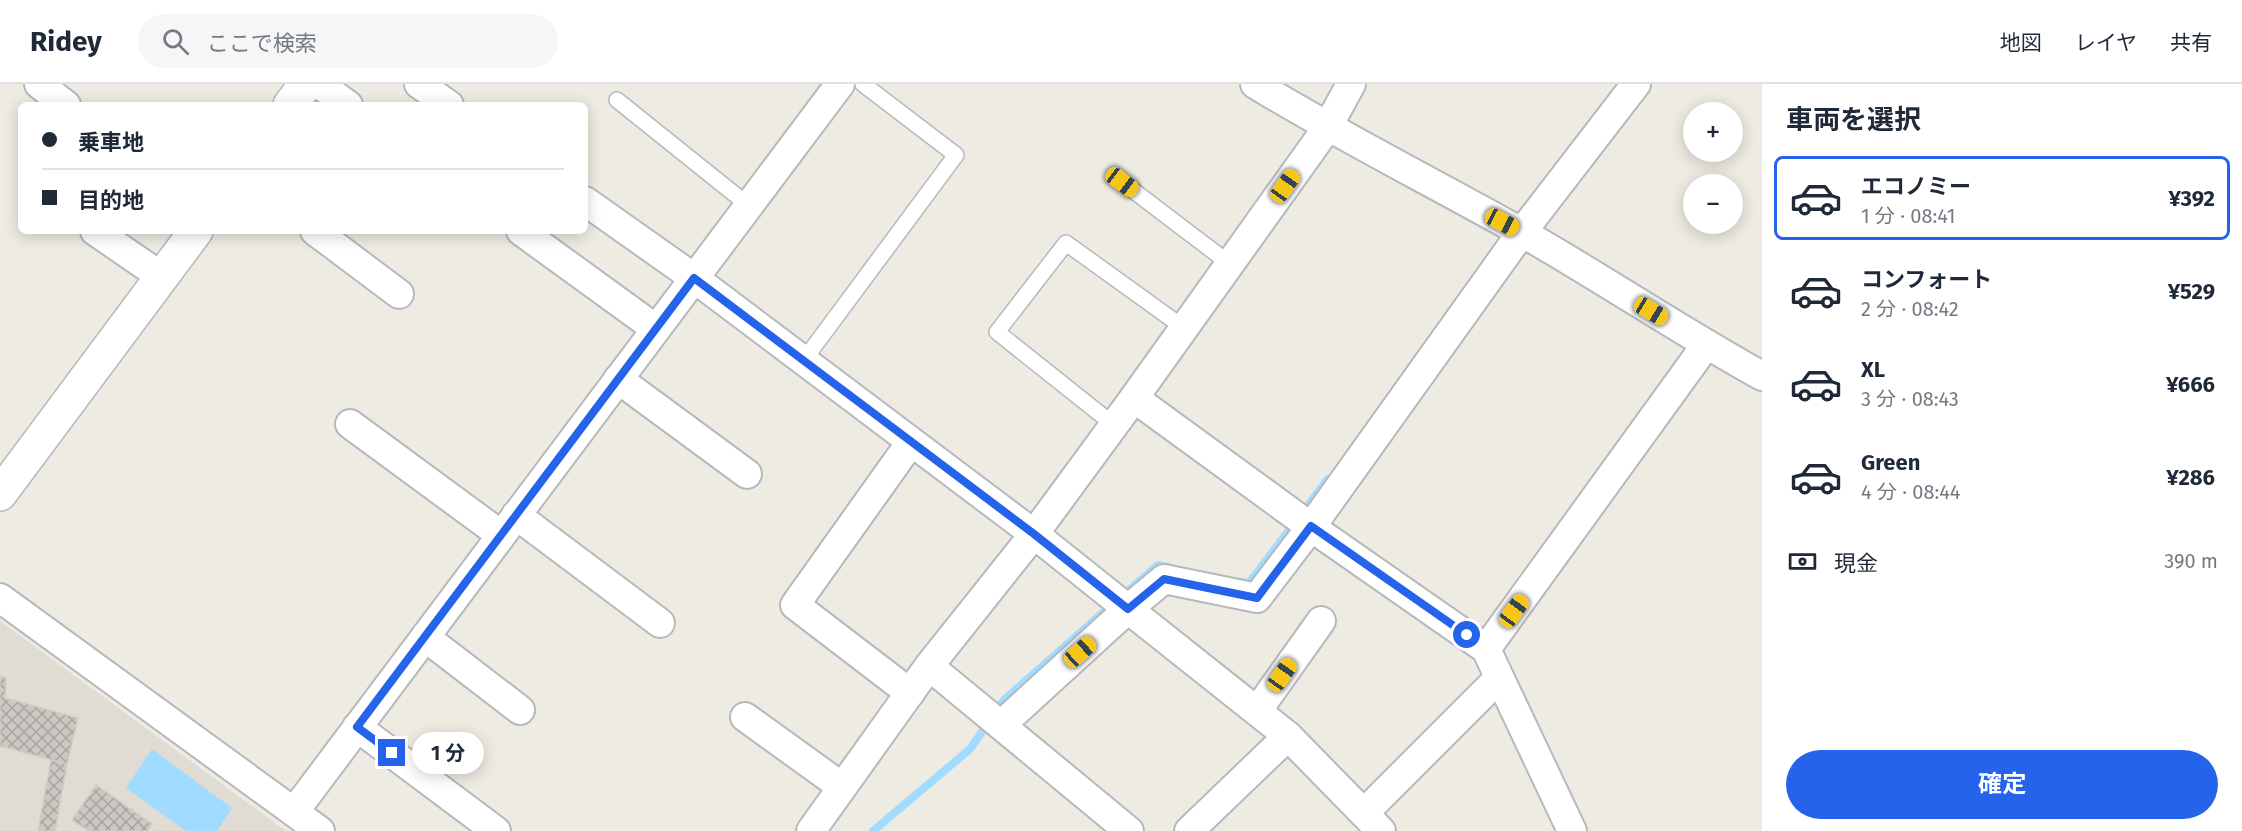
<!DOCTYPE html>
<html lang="ja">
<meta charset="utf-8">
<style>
:root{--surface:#fff;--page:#f6f6f7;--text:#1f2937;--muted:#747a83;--line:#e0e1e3;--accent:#2563eb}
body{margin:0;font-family:"Fira Sans","Noto Sans JP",sans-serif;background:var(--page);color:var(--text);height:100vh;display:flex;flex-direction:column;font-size:22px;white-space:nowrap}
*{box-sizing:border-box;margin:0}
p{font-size:20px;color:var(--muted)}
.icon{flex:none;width:33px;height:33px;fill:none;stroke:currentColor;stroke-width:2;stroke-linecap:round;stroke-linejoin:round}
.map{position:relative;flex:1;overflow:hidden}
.drawer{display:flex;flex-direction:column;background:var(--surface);width:480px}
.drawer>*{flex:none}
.top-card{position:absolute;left:18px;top:18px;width:570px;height:132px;border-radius:9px;box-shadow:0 3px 15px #0003;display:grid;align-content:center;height:132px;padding:0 24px;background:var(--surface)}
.tools{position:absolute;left:1683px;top:18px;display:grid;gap:12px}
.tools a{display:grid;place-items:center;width:60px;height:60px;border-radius:50%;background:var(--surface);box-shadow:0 3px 15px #0003;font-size:30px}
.end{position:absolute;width:27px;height:27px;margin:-14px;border:8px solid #2563eb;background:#fff;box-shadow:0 0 0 3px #fff}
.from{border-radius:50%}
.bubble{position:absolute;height:42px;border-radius:21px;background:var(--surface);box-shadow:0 3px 15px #0003;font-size:20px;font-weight:700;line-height:42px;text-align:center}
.car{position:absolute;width:18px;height:36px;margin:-18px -9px;border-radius:8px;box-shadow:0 0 4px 2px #0007;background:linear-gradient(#f5c518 24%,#345 0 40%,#f5c518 0 76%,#345 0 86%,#f5c518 0)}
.top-card b{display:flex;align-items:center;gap:21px;height:57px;font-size:22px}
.top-card b+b{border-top:2px solid var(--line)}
.top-card i{width:15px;height:15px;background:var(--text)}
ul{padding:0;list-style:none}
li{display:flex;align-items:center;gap:18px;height:84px;margin:0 12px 9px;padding:0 12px;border:3px solid transparent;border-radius:9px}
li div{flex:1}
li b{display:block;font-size:22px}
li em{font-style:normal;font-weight:700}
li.selected{border-color:var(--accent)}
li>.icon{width:54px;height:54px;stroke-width:1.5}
h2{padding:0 24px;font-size:27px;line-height:72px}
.pay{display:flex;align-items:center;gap:15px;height:66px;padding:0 24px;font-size:22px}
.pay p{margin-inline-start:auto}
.primary-button{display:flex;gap:12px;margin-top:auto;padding:12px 24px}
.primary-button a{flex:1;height:69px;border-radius:36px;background:var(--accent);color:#fff;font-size:24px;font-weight:700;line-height:69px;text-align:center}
header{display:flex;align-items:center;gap:36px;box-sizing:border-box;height:84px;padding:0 30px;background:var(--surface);border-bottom:2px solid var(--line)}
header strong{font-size:28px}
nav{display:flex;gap:33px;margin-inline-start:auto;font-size:21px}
.search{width:420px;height:54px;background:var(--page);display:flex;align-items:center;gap:15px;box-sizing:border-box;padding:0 21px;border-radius:33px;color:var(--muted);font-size:22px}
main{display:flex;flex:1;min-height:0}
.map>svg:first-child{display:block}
</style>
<header>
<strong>Ridey</strong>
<div class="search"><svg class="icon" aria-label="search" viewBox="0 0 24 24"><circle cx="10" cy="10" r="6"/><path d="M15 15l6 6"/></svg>ここで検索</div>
<nav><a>地図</a><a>レイヤ</a><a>共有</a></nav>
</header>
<main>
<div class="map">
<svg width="1762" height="747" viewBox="0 0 1762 747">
<defs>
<pattern id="building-cross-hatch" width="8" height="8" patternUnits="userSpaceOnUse" patternTransform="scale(1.5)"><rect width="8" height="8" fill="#cbc7c2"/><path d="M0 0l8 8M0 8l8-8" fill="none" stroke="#a8a5a1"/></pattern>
</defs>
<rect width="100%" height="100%" fill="#eeebe2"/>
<!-- education -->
<path fill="#e0dcd3" d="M 0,537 L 286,747 L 0,747 Z"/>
<!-- water -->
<path fill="#a1dbff" d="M 152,665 L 232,724 L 217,747 L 186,747 L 126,704 Z"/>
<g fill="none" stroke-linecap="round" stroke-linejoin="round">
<!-- stream -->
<g stroke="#a1dbff" stroke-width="8">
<path d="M 1240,498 L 1249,499 L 1328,395"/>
<path d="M 1128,507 L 1158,481 L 1171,484"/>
<path d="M 873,747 L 970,665 L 1004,616 L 1107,525"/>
</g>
</g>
<!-- building -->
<g fill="url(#building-cross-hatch)" stroke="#d3ccc1" stroke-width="1.5">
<path d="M 0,592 L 6,594 L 5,614 L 78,634 L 67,680 L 0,662 Z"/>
<path d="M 51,676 L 67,680 L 55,747 L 38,747 Z"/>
<path d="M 96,701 L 152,740 L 147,747 L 89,747 L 72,736 Z"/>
</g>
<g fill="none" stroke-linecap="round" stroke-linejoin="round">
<!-- service casing -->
<g stroke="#b5b9bd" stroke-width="18">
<g id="service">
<path d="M 617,16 L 748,121"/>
<path d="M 1122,98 L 1230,180"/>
<path d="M 804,276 L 956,71 L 863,0"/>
<path d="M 1114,341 L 997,248 L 1066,159 L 1184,244"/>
</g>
</g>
<!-- minor casing -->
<g stroke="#b5b9bd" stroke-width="32">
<g id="minor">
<path d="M 39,0 L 66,21"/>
<path d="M 319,0 L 348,21"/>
<path d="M 419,0 L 449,21"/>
<path d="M 1255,0 C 1342,53 1432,98 1521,148 C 1602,194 1680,247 1762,292"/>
<path d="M 585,117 L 694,194 L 1034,450 L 1128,525 L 1288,652 L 1381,747"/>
<path d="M 95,147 L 162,193"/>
<path d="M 315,147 L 399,210"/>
<path d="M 521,147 L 656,245"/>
<path d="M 618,295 L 747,390"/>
<path d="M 1134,314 L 1311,443 L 1486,565 L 1572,747"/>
<path d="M 350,340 L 501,451"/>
<path d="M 516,431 L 660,539"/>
<path d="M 0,514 L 320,747"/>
<path d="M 425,553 L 520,626"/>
<path d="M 1486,565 L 1706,261"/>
<path d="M 929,582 L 1129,747"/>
<path d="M 910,609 L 795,521 L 911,358"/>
<path d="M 1257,627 L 1321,537"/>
<path d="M 745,633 L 842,703"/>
<path d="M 1001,641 L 1128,525 L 1164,495 L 1257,514 L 1311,443 L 1522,148 L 1636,0"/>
<path d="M 357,643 L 496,747"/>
<path d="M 294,728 L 840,0"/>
<path d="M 1364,729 L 1499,594"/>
<path d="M 811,747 L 929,582 L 1034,450 L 1134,314 L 1327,44 L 1351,0"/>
<path d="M 1189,747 L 1288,652"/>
</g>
</g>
<!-- tertiary casing -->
<g stroke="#b5b9bd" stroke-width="36">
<g id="tertiary">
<path d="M 290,21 L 306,0"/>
<path d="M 0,410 L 196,147"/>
</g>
</g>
<!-- service -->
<use href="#service" stroke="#fff" stroke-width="15"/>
<!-- minor -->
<use href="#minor" stroke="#fff" stroke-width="28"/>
<!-- tertiary -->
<use href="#tertiary" stroke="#fff" stroke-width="33"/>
</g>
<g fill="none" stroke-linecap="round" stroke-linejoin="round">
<!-- route -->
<path stroke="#2563eb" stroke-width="8" d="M 392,669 L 357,643 L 694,194 L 1034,450 L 1128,525 L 1164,495 L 1257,514 L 1311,442 L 1467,551"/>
</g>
</svg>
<div class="tools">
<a>+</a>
<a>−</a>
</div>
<i class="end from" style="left:1467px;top:551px"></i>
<i class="end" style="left:392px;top:669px"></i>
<div class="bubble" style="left:412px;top:648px;width:72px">1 分</div>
<i class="car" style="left:1122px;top:98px;rotate:127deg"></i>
<i class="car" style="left:1285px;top:102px;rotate:35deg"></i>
<i class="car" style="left:1502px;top:138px;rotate:118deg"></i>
<i class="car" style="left:1651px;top:227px;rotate:121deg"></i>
<i class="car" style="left:1514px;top:527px;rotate:36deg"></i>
<i class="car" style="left:1080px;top:568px;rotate:48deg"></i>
<i class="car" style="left:1282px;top:591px;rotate:35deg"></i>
<div class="top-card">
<b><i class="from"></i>乗車地</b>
<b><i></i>目的地</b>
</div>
</div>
<section class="drawer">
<h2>車両を選択</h2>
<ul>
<li class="selected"><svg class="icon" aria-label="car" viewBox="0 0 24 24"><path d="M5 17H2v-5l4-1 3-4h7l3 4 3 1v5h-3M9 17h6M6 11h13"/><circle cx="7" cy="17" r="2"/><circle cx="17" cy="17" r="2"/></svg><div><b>エコノミー</b><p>1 分 · 08:41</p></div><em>¥392</em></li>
<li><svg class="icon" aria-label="car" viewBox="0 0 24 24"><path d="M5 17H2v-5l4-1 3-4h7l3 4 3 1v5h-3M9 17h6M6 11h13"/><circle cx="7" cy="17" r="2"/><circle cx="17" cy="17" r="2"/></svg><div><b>コンフォート</b><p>2 分 · 08:42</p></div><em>¥529</em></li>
<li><svg class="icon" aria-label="car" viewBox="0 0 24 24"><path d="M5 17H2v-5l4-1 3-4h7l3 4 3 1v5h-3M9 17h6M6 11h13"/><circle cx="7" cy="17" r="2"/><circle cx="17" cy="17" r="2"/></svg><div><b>XL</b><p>3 分 · 08:43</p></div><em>¥666</em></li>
<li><svg class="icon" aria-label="car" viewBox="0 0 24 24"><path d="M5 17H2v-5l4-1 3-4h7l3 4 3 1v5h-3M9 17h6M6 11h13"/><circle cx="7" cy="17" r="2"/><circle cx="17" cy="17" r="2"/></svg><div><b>Green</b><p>4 分 · 08:44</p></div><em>¥286</em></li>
</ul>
<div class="pay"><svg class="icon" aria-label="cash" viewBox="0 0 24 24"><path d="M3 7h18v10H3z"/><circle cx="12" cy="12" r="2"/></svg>現金<p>390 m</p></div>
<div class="primary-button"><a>確定</a></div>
</section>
</main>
